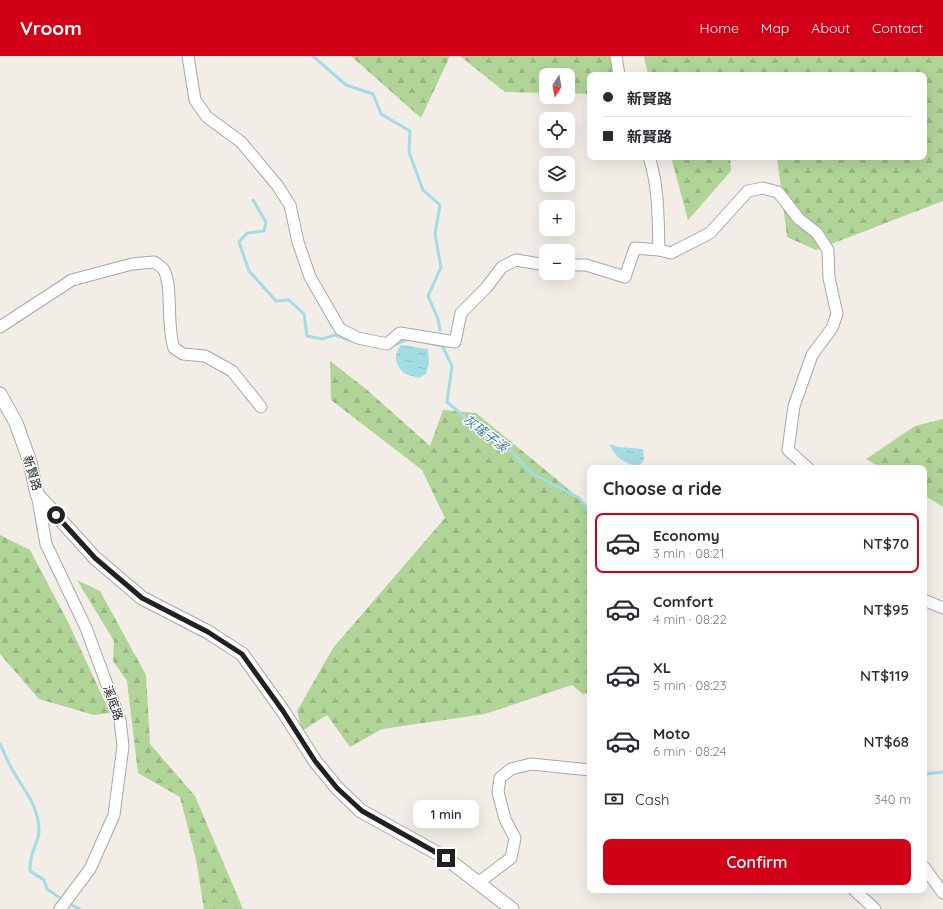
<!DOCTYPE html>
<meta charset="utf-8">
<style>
:root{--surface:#fff;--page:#f7f7f7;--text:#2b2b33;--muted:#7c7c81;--line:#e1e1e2;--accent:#d20017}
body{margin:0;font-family:Quicksand,"Noto Sans TC",sans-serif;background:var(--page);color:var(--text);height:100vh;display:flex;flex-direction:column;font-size:15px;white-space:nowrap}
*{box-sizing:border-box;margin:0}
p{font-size:13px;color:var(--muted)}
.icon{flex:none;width:22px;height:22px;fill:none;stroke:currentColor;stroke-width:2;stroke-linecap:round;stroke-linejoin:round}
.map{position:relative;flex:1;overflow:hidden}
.panel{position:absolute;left:587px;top:409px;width:340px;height:428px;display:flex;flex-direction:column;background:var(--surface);border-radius:8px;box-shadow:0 4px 16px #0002}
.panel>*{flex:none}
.hud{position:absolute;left:587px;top:16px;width:340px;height:88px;border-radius:8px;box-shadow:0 4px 16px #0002;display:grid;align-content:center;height:88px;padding:0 16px;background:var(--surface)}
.needle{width:26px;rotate:191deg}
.tools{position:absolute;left:539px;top:12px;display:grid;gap:8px}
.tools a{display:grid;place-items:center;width:36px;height:36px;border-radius:8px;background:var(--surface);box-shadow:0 4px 16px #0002;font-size:20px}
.end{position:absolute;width:18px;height:18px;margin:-9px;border:5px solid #212121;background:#fff;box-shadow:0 0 0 2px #fff}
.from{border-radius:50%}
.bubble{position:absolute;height:28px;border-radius:8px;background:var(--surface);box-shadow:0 4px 16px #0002;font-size:13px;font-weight:600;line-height:28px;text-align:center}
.hud b{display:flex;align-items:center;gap:14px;height:38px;font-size:15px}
.hud b+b{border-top:1px solid var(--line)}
.hud i{width:10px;height:10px;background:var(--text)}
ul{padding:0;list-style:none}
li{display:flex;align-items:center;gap:12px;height:60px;margin:0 8px 6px;padding:0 8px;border:2px solid transparent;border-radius:8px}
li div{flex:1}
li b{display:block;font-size:15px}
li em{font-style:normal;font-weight:600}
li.current{border-color:var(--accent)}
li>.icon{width:36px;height:36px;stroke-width:1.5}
h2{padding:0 16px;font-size:18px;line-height:48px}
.pay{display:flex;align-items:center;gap:10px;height:44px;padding:0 16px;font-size:15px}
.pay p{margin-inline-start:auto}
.primary-button{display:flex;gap:8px;margin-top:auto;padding:8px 16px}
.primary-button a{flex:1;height:46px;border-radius:8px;background:var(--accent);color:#fff;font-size:16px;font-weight:600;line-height:46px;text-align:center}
header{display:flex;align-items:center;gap:24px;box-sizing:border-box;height:56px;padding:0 20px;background:var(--accent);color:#fff}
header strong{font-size:19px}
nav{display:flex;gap:22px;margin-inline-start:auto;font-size:14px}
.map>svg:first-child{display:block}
</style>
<header>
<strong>Vroom</strong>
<nav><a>Home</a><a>Map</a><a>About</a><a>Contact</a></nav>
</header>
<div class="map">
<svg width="943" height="853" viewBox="0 0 943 853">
<defs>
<pattern id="forest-firs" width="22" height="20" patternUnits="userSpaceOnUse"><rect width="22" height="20" fill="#b1d598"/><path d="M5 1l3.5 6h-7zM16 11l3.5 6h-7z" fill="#98b783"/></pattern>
<pattern id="water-ripples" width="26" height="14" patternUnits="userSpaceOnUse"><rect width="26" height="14" fill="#a4dce3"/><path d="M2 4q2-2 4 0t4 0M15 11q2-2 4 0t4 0" fill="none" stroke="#8dbcc2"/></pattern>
</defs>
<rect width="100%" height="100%" fill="#f2ede7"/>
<!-- forest -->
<g fill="url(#forest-firs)">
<path d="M 351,0 L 450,0 L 421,62 Z"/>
<path d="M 460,0 L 617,0 L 619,19 L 590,19 L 590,38 L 568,37 L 568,19 L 546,19 L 546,37 L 505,36 Z"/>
<path d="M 644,0 L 943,0 L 943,145 L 816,194 L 787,181 L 777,101 L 924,101 L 924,19 L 648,19 Z"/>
<path d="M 671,101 L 730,101 L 731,115 L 688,164 Z"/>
<path d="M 330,305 L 366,333 L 430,390 L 443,354 L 476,357 L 566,431 L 590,452 L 590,637 L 583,638 L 572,629 L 485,658 L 382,673 L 350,691 L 327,659 L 302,675 L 297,655 L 333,592 L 445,462 L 422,414 L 331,344 Z"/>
<path d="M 943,363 L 943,451 L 924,439 L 924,412 L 881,412 L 866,403 L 915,370 Z"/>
<path d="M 0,479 L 30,494 L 69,568 L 110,657 L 94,659 L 39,643 L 0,598 Z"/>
<path d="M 77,524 L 100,535 L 146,619 L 150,688 L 195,740 L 243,853 L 204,853 L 196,803 L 180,741 L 138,717 L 127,625 L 113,605 L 114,585 Z"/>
</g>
<!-- water -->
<g fill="url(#water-ripples)">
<path d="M 401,289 L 428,293 L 429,307 L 426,318 L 419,322 C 414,320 406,319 403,316 C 394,308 394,297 401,289 Z"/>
<path d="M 609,388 L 619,391 L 643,393 L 644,403 L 639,411 C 624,407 616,402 609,388 Z"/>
</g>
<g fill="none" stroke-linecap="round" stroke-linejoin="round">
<!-- stream -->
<g stroke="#a4dce3" stroke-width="3">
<path d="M 313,0 L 346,29 L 373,38 L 381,58 L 410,75 L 409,96 L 423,134 L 440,149 L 435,178 L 441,211 L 428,240 L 438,263 L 440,274"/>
<path d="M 253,144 L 266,166 L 264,175 L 247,177 L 239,186 L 249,215 L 276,245 L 289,244 L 304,258 L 307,280 L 322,283 L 335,279 L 352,285"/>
<path d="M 424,286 L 442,290"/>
<path d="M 394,289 L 408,283"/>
<path d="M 442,289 L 452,310 L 447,346 L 475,370 L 502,386 L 533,418 L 579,442 L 590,457"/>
<path d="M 0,688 C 4,696 7,705 12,713 C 24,735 39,749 39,776 C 38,789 29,796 30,815 L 44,824 L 47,833 L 63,844"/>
<path d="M 924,718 L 943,716"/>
<path d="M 68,847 L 80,853"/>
</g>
<!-- minor casing -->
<g stroke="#a8a8a8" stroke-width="13">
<g id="minor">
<path d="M 188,0 L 195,44 L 207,61 L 241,86 L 277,129 L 290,149 L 298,186 L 310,221 L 340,273 L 358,282 L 387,288 L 400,277 L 455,286 L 461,257 L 486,232 L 502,211 L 516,204 L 546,209"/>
<path d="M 616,0 L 619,19"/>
<path d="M 649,101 C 659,131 658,163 659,194 L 671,197 L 710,177 L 748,135 L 763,132 L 778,136 L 799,163 L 817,177 L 828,194 L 829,222 L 837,258 L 832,272 L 812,299 L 794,350 L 788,394 L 808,412"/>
<path d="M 568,209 L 586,209 L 625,221 L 635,192 L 659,194"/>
<path d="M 0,271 L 72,224 L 132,208 L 154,206 C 157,208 162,211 164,214 C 173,232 166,269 174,292 L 183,298 L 205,300 L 232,315 L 261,351"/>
<path d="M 37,438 L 46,488 L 86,572 L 120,664 L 123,690 L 114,759 L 90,813 L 60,853"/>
<path d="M 924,544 L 943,552"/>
<path d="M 924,811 L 943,837"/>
<path d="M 478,827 L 511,802 L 515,782 L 505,763 L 498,736 L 500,722 L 511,713 L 531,708 L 590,714"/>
<path d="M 854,834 L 875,853"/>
</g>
</g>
<!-- tertiary casing -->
<g stroke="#a8a8a8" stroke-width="15">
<path id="tertiary" d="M 0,338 L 16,367 L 30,406 L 37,438 L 95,502 L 142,542 L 208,576 L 242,598 L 283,655 L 315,705 L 337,732 L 361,755 L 446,802 L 512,853"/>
</g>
<!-- minor -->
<use href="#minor" stroke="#fff" stroke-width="11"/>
<!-- tertiary -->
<use href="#tertiary" stroke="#fff" stroke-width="13"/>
</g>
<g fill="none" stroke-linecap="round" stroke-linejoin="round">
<!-- route -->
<path stroke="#212121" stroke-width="5" d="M 56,459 L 95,502 L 142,542 L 208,576 L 242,598 L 283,655 L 315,705 L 337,732 L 362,755 L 446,802"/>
</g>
<g text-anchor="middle" stroke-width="3" stroke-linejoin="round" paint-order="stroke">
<!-- street labels -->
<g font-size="12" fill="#212121" stroke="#fff">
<text transform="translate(32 417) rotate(73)" y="4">新賢路</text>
<text transform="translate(113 647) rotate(71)" y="4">溪底路</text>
</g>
<!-- water labels -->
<g font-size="13" font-style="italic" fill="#3c7aa2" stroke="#fff">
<text transform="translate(486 377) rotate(37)" y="5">灰瑤子溪</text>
</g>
</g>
</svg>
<div class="tools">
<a><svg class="needle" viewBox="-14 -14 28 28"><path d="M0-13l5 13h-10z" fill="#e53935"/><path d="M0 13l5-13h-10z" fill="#7c7c81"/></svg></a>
<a><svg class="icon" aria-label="locate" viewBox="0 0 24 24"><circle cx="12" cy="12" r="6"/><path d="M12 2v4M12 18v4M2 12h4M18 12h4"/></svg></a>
<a><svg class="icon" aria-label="layers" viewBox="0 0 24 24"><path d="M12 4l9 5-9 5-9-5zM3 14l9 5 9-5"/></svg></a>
<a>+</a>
<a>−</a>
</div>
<i class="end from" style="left:56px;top:459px"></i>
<i class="end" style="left:446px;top:802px"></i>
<div class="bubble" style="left:413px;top:744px;width:66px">1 min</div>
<div class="hud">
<b><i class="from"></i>新賢路</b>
<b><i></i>新賢路</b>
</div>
<section class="panel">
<h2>Choose a ride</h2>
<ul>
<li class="current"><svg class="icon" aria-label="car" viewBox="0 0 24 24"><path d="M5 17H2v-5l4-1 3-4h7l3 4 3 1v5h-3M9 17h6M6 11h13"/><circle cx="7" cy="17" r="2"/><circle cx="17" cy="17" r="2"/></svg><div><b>Economy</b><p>3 min · 08:21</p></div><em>NT$70</em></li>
<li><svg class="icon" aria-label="car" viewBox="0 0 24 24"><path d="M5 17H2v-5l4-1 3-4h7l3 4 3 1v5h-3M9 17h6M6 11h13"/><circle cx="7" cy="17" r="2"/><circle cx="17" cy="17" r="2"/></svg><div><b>Comfort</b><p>4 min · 08:22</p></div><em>NT$95</em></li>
<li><svg class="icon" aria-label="car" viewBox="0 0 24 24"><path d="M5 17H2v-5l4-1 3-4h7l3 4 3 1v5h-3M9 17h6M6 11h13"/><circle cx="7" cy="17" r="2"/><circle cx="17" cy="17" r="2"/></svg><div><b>XL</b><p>5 min · 08:23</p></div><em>NT$119</em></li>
<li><svg class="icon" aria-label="car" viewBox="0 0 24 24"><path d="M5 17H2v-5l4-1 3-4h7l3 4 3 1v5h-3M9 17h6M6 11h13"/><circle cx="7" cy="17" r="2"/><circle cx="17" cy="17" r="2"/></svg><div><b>Moto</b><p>6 min · 08:24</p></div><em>NT$68</em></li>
</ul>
<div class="pay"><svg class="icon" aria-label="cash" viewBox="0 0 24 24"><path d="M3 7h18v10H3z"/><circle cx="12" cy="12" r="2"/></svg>Cash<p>340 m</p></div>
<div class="primary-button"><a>Confirm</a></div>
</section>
</div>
